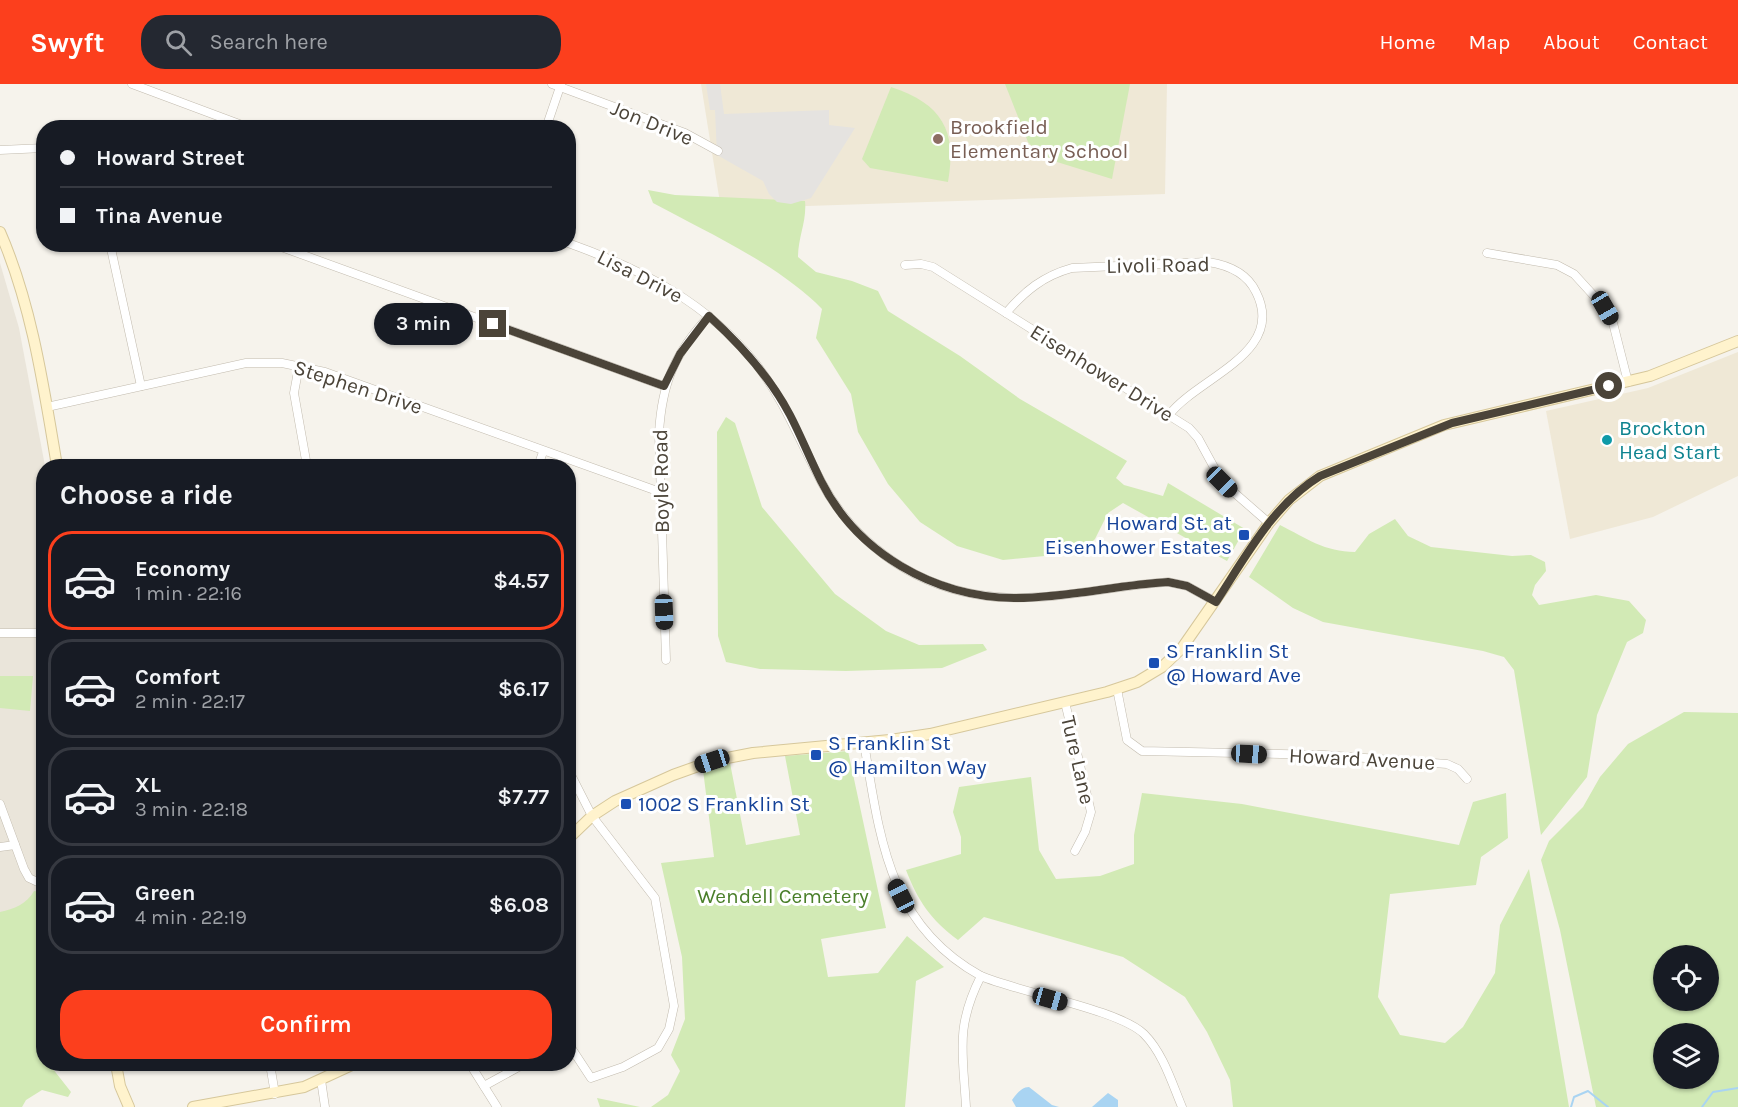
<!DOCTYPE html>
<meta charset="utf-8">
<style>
:root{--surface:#171b24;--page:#242831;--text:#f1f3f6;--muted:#9ea1a6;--line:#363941;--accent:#fc3f1d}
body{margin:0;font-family:Karla,sans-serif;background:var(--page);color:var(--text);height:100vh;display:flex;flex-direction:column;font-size:22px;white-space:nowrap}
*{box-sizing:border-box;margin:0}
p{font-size:20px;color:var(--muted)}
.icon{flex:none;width:33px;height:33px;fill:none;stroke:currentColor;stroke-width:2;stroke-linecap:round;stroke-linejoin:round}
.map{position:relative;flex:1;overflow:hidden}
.drawer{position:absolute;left:36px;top:375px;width:540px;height:612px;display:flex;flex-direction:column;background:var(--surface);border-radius:24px;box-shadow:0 2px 4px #0004}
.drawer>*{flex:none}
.top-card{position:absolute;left:36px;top:36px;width:540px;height:132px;border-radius:24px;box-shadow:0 2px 4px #0004;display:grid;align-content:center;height:132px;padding:0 24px;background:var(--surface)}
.fabs{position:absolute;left:1653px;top:861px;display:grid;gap:12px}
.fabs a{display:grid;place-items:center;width:66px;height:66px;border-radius:50%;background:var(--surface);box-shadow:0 2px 4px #0004;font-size:30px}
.end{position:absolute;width:27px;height:27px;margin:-14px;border:8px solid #4b4439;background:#fff;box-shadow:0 0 0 3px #fff}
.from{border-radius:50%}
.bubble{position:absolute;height:42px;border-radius:21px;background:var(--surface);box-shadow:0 2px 4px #0004;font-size:20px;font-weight:600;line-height:42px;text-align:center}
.car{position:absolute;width:18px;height:36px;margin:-18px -9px;border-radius:8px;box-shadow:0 0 4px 2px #0007;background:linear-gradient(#222 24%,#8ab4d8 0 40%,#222 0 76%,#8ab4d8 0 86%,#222 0)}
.top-card b{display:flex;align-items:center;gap:21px;height:57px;font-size:22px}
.top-card b+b{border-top:2px solid var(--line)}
.top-card i{width:15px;height:15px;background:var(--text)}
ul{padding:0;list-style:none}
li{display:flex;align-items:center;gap:18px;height:99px;margin:0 12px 9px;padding:0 12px;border:3px solid var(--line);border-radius:24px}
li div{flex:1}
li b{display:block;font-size:22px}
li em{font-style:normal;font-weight:600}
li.active{border-color:var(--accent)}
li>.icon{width:54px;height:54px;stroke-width:1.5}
h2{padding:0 24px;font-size:27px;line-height:72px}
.action{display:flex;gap:12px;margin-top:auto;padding:12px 24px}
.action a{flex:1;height:69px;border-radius:24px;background:var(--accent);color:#fff;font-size:24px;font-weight:600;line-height:69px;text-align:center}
header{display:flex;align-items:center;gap:36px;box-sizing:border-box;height:84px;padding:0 30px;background:var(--accent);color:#fff}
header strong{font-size:28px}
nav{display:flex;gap:33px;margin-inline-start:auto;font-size:21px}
.search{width:420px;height:54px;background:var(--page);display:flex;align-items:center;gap:15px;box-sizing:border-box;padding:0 21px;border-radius:24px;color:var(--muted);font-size:22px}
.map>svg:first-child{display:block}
</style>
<header>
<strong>Swyft</strong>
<div class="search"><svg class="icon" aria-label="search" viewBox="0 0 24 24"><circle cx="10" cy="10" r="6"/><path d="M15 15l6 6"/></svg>Search here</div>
<nav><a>Home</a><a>Map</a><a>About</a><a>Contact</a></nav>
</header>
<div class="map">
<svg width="1738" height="1023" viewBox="0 0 1738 1023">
<rect width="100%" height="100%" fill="#f6f3ec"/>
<!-- residential -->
<path fill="#eae5da" d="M 0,179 L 19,244 L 45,382 L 43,935 L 0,938 Z"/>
<!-- education -->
<g fill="#efe8d6">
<path d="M 701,0 L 1167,0 L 1165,110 L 721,125 Z"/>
<path d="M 1738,268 L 1738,392 L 1653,433 L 1570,455 L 1546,327 L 1648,304 Z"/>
</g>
<!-- green -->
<g fill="#d2eab5" fill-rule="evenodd">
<path d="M 1005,0 L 1130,0 L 1112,95 L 1057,78 L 1037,68 L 1028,58 Z"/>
<path d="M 891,3 C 942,20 957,46 948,98 L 870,84 L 862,75 Z"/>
<path d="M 648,106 L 675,111 L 805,117 C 807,137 798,153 798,173 L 816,188 L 852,197 L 878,207 L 888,227 L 960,272 L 1020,315 L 1127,377 L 1116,394 L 1124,401 L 1163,412 L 1168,399 L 1245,445 L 1227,477 L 1123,419 L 1108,429 L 1095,455 L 1087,463 L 1055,471 L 1003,476 L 957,462 L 920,438 L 888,400 L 858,348 L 851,310 L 816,254 L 822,225 C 779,181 707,148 653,119 Z"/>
<path d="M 726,333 L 735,339 L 762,423 L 835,510 L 886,547 L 919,561 L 983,560 L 987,566 L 942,584 L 846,587 L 760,585 L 726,578 L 718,552 L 717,348 Z"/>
<path d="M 1395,435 L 1408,452 L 1431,463 L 1512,472 L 1531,471 L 1545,478 L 1546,487 L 1535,501 L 1532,511 L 1539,521 L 1596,511 L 1629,517 L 1646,536 L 1643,549 L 1627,558 L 1597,631 L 1587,693 L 1541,751 L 1514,586 L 1504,573 L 1483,567 L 1323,538 L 1293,524 L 1249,493 L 1280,441 C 1306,454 1325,468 1355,468 L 1369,450 Z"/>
<path d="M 0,592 L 33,592 L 30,627 L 0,624 Z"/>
<path d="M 1684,628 L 1738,629 L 1738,1023 L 1596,1023 L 1560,846 L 1541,776 L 1549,757 L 1583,723 L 1600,693 L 1628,660 ZM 1664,872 L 1708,872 L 1708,916 L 1664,916 ZM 1664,950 L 1708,950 L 1708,994 L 1664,994 Z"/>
<path d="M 848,667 L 886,844 L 821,855 L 828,893 L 878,889 L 907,852 L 944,883 L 916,897 L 905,1023 L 651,1023 L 668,1011 L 680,987 L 671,971 L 685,935 L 682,873 L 661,779 L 714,773 L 703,686 L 730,679 L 746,761 L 800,751 L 785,672 Z"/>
<path d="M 1031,693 L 1039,766 L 1056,795 L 1100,792 L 1134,780 L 1134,751 L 1142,709 L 1242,720 L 1459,761 L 1473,718 L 1506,709 L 1508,754 L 1481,773 L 1476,801 L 1390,810 L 1378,913 L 1400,951 L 1445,959 L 1463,943 L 1495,889 L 1500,841 L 1529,785 L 1569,1023 L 1233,1023 L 1230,996 L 1207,948 L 1185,913 L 1123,873 L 984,833 L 958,856 C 931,836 918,817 906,786 L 961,770 L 961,753 L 953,728 L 959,703 Z"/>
<path d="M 34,807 L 43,808 L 44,980 L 49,980 L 71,1008 L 68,1013 L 42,1006 L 26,1016 L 22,1023 L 0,1023 L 0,828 C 14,825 27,820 34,807 Z"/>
<path d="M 597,1014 L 640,1023 L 600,1023 Z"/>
</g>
<!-- parking -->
<path fill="#e5e3e0" d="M 706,0 L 720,0 L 724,30 L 829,26 L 829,41 L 855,44 L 811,114 L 791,120 L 777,118 L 769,110 L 763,97 L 717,71 L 715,26 L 710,26 Z"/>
<!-- water -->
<g fill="#a9d4f2">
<path d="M 1029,1003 L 1052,1021 L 1059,1023 L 1016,1023 L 1012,1016 C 1016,1010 1022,1003 1029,1003 Z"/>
<path d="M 1108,1009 L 1118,1016 L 1118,1023 L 1092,1023 Z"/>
</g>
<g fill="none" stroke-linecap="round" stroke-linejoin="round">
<!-- stream -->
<g stroke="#a9d4f2" stroke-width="2">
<path d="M 1571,1023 L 1574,1013 L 1588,1007 L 1608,1023"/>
<path d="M 1702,1023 L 1713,1008 L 1738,1004"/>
</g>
<!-- street casing -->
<g stroke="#c2bbae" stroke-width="9">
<g id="street">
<path d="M 132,0 L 250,44"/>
<path d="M 552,0 L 685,49 L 718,67"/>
<path d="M 546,44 L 561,0"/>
<path d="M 0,66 L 44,64"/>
<path d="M 568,159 C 641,185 707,218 756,280 C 785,317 800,358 822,399 C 853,457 909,498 974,510 C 1038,522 1104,502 1168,498 L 1187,502 L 1216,518"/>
<path d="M 110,160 L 141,302"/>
<path d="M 273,160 L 664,302"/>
<path d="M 1487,169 L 1557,181 L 1574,190 L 1605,224 L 1612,235 L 1628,298"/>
<path d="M 905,181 L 921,180 L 933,183 L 1189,344 L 1198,354 L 1222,398 L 1269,439"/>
<path d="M 1006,229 C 1025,207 1043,192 1072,184 L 1208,178 C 1228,181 1247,189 1256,208 C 1287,269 1198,293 1169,331"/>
<path d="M 299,282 L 294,309 L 307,382"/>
<path d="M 47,323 L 246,279 L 282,279 L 325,288 L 660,408"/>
<path d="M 538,382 L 543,368"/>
<path d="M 0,549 L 44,549"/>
<path d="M 666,576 L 659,349 C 662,298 675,269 709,232"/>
<path d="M 1117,605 L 1127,656 L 1142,667 L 1324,671 L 1447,680 L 1458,685 L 1467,695"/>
<path d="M 1065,618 L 1091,728 L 1085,748 L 1075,767"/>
<path d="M 864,659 C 880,754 888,841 981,892 C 955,943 963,969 966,1023"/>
<path d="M 568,685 L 592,732 L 655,814 L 674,922 L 669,945 L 658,964 L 623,983 L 591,994 L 568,959"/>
<path d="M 0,720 L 24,785 L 29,794 L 44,801"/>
<path d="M 0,763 L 15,761"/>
<path d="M 981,892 C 1018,908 1120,926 1144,950 C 1163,969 1172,999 1182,1023"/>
<path d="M 270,980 L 275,1010"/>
<path d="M 470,980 L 497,1023"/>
<path d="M 321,996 L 325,1023"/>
<path d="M 484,1002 L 524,980"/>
</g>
</g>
<!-- secondary casing -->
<g stroke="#d6c79b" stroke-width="12">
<g id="secondary">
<path d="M 0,148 C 32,221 44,305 57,382"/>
<path d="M 568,755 L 592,732 L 615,717 L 673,691 L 712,677 L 753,669 L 890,656 L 930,650 L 1107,608 L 1137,598 L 1162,583 L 1182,564 L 1269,439 L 1289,416 L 1320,392 L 1444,341 L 1650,292 L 1738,257"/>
<path d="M 116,980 L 120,1002 L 129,1023"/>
<path d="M 193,1023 L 304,1003 L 354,980"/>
</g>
</g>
<!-- street -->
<use href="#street" stroke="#fff" stroke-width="8"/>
<!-- secondary -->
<use href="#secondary" stroke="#fff3cd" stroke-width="10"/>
</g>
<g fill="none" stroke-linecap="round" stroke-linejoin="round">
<!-- route -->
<path stroke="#4b4439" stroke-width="8" d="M 493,240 L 664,302 L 680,270 L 709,232 C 741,261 770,293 790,331 C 801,352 810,375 821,397 C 857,469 934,513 1014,514 C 1065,514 1117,501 1168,498 L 1187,502 L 1216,518 C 1246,472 1273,421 1320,392 L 1452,339 L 1609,302"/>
</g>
<!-- markers -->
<circle fill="#8d6e63" stroke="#fff" stroke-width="2" cx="938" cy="55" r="6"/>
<circle fill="#0f9aa8" stroke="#fff" stroke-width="2" cx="1607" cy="356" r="6"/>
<g fill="#1a4fb4" stroke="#fff" stroke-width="2">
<rect x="1238" y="445" width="12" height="12" rx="3"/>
<rect x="1148" y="573" width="12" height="12" rx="3"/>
<rect x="810" y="665" width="12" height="12" rx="3"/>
<rect x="620" y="714" width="12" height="12" rx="3"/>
</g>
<g text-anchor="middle" stroke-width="6" stroke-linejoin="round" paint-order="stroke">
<!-- street labels -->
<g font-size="21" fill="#4b4439" stroke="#fff">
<text transform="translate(652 39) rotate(22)" y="7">Jon Drive</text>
<text transform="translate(1158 181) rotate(-1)" y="7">Livoli Road</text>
<text transform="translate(640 192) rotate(27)" y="7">Lisa Drive</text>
<text transform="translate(1102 289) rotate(32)" y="7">Eisenhower Drive</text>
<text transform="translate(358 303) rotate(18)" y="7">Stephen Drive</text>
<text transform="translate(661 397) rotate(-91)" y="7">Boyle Road</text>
<text transform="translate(1362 675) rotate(3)" y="7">Howard Avenue</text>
<text transform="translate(1078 676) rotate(77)" y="7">Ture Lane</text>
</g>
<!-- education labels -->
<g font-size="21" fill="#785e54" stroke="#fff" text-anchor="start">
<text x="950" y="50">Brookfield<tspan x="950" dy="24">Elementary School</tspan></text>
</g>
<!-- culture labels -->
<g font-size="21" fill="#0d838f" stroke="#fff" text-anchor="start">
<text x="1619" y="351">Brockton<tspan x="1619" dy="24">Head Start</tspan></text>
</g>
<!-- transit labels -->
<g font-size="21" fill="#164399" stroke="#fff" text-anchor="start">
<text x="1232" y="446" text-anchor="end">Howard St. at<tspan x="1232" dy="24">Eisenhower Estates</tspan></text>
<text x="1166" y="574">S Franklin St<tspan x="1166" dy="24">@ Howard Ave</tspan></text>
<text x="828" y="666">S Franklin St<tspan x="828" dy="24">@ Hamilton Way</tspan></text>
<text x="638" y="727">1002 S Franklin St</text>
</g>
<!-- park labels -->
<g font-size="21" fill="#4a7f2a" stroke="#fff">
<text x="783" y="819">Wendell Cemetery</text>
</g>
</g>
</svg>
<div class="fabs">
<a><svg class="icon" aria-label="locate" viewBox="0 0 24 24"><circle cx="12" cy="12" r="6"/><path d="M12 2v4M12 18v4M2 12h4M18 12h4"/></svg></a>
<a><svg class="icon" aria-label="layers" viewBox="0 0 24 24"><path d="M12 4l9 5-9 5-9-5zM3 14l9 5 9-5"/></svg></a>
</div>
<i class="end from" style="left:1609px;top:302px"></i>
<i class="end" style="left:493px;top:240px"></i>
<div class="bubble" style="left:374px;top:219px;width:99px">3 min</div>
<i class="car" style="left:1605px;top:224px;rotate:150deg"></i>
<i class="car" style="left:1222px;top:398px;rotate:135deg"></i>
<i class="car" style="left:664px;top:528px;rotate:178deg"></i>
<i class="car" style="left:1249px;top:670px;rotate:93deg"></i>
<i class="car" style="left:712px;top:677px;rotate:252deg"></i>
<i class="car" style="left:901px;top:812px;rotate:333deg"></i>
<i class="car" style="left:1050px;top:915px;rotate:106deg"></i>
<div class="top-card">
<b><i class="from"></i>Howard Street</b>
<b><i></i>Tina Avenue</b>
</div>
<section class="drawer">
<h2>Choose a ride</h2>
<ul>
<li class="active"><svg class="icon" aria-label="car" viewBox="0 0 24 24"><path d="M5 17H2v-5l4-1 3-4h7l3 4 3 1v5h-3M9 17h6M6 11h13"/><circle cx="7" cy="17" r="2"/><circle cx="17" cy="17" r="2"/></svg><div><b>Economy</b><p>1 min · 22:16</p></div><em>$4.57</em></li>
<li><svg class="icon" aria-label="car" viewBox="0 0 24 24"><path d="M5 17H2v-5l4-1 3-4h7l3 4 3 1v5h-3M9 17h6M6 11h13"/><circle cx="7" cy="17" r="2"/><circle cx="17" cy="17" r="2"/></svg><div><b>Comfort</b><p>2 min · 22:17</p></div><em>$6.17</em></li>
<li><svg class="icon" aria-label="car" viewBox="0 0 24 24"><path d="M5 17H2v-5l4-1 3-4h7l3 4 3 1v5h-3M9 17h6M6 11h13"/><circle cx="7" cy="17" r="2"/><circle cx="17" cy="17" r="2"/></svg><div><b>XL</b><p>3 min · 22:18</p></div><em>$7.77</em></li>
<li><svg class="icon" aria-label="car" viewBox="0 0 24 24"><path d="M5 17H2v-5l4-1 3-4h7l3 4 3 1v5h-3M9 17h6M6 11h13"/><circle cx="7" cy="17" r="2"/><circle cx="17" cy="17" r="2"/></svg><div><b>Green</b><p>4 min · 22:19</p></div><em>$6.08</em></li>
</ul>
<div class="action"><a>Confirm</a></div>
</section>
</div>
